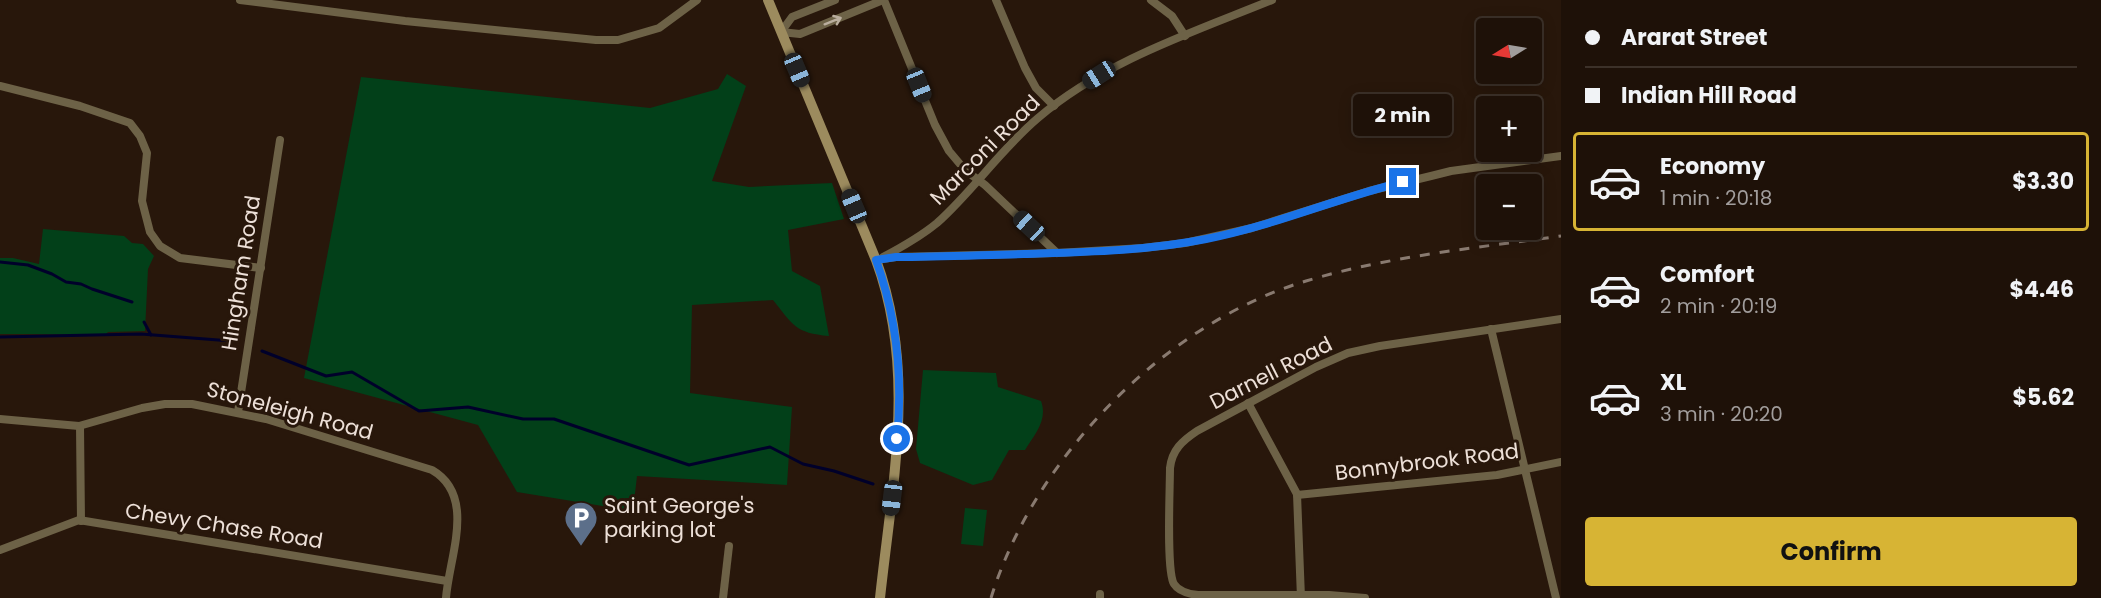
<!DOCTYPE html>
<meta charset="utf-8">
<style>
:root{--surface:#1e1108;--page:#2b1f16;--text:#f1f3f6;--muted:#a19d9c;--line:#3c3129;--accent:#d7b434}
body{margin:0;font-family:Poppins,sans-serif;background:var(--page);color:var(--text);height:100vh;display:flex;flex-direction:column;font-size:22px;white-space:nowrap}
*{box-sizing:border-box;margin:0}
p{font-size:20px;color:var(--muted)}
.icon{flex:none;width:33px;height:33px;fill:none;stroke:currentColor;stroke-width:2;stroke-linecap:round;stroke-linejoin:round}
.map{position:relative;flex:1;overflow:hidden}
.side{display:flex;flex-direction:column;background:var(--surface);width:540px}
.side>*{flex:none}
.hud{display:grid;align-content:center;height:132px;padding:0 24px;background:var(--surface)}
.needle{width:39px;rotate:259deg}
.fabs{position:absolute;left:1476px;top:18px;display:grid;gap:12px}
.fabs a{display:grid;place-items:center;width:66px;height:66px;border-radius:6px;background:var(--surface);box-shadow:0 3px 15px #0003,0 0 0 2px var(--line);font-size:30px}
.end{position:absolute;width:27px;height:27px;margin:-14px;border:8px solid #1a73e8;background:#fff;box-shadow:0 0 0 3px #fff}
.from{border-radius:50%}
.bubble{position:absolute;height:42px;border-radius:6px;background:var(--surface);box-shadow:0 3px 15px #0003,0 0 0 2px var(--line);font-size:20px;font-weight:700;line-height:42px;text-align:center}
.car{position:absolute;width:18px;height:36px;margin:-18px -9px;border-radius:8px;box-shadow:0 0 4px 2px #0007;background:linear-gradient(#222 24%,#8ab4d8 0 40%,#222 0 76%,#8ab4d8 0 86%,#222 0)}
.hud b{display:flex;align-items:center;gap:21px;height:57px;font-size:22px}
.hud b+b{border-top:2px solid var(--line)}
.hud i{width:15px;height:15px;background:var(--text)}
ul{padding:0;list-style:none}
li{display:flex;align-items:center;gap:18px;height:99px;margin:0 12px 9px;padding:0 12px;border:3px solid transparent;border-radius:6px}
li div{flex:1}
li b{display:block;font-size:22px}
li em{font-style:normal;font-weight:700}
li.selected{border-color:var(--accent)}
li>.icon{width:54px;height:54px;stroke-width:1.5}
.cta{display:flex;gap:12px;margin-top:auto;padding:12px 24px}
.cta a{flex:1;height:69px;border-radius:6px;background:var(--accent);color:#111;font-size:24px;font-weight:700;line-height:69px;text-align:center}
main{display:flex;flex:1;min-height:0}
.map>svg:first-child{display:block}
</style>
<main>
<div class="map">
<svg width="1561" height="598" viewBox="0 0 1561 598">
<rect width="100%" height="100%" fill="#28170b"/>
<!-- green -->
<g fill="#024019">
<path d="M 727,74 L 746,86 L 712,181 L 749,187 L 832,183 L 844,219 L 788,230 L 792,271 L 820,286 L 829,336 C 795,333 793,325 773,300 L 692,305 L 690,393 L 792,407 L 787,485 L 637,476 L 633,511 L 517,492 L 478,425 L 304,378 L 361,77 L 650,108 L 718,89 Z"/>
<path d="M 43,229 L 124,236 L 132,243 L 143,244 L 154,256 L 148,269 L 145,331 L 108,332 L 106,334 C 71,335 36,334 0,334 L 0,258 L 13,258 L 39,264 Z"/>
<path d="M 923,370 L 996,373 L 998,387 L 1041,401 C 1048,420 1035,434 1025,450 L 1009,450 L 992,480 L 973,485 L 920,463 L 916,449 Z"/>
<path d="M 965,508 L 987,510 L 983,546 L 961,544 Z"/>
</g>
<g fill="none" stroke-linecap="round" stroke-linejoin="round">
<!-- stream -->
<g stroke="#00002a" stroke-width="3">
<path d="M 0,262 L 28,265 L 52,274 L 66,282 L 81,284 L 92,289 L 132,302"/>
<path d="M 144,322 L 151,335"/>
<path d="M 0,337 L 141,334 L 231,341"/>
<path d="M 262,351 L 326,376 L 352,372 L 419,411 L 468,407 L 523,419 L 554,419 L 689,465 L 770,447 L 803,464 L 834,471 L 873,484"/>
</g>
<!-- minor -->
<g stroke="#6d6247" stroke-width="8">
<path d="M 240,0 L 405,21 L 596,40 L 618,40 L 659,28 L 697,0"/>
<path d="M 884,0 L 935,125 L 949,151 L 965,170 L 985,185 L 1057,253"/>
<path d="M 996,0 L 1025,68 L 1036,88 L 1054,106"/>
<path d="M 1151,0 L 1172,16 L 1185,36"/>
<path d="M 781,32 L 800,34 L 883,0"/>
<path d="M 781,32 L 792,17 L 835,0"/>
<path d="M 0,86 L 80,106 L 130,123 L 140,136 L 147,153 L 142,201 L 150,232 L 160,246 L 180,258 L 261,268"/>
<path d="M 883,257 C 902,247 920,237 937,223 C 973,191 1000,150 1038,118 C 1105,61 1191,33 1272,0"/>
<path d="M 876,260 L 896,257 L 1057,253 L 1143,248 L 1185,243 L 1252,228 L 1369,191 L 1431,176 L 1451,171 L 1561,156"/>
<path d="M 1491,329 L 1556,598"/>
<path d="M 1248,403 L 1297,494 L 1301,598"/>
<path d="M 238,412 L 280,140"/>
<path d="M 0,419 L 79,426 L 142,408 L 165,404 L 192,404 L 266,419 L 432,470 C 477,496 449,557 446,598"/>
<path d="M 80,426 L 81,521"/>
<path d="M 1297,495 L 1497,475 L 1561,462"/>
<path d="M 0,550 L 79,520 L 447,581"/>
<path d="M 723,598 L 729,546"/>
<path d="M 1100,598 L 1100,594"/>
<path d="M 1365,598 L 1329,595 L 1198,595 C 1189,594 1179,592 1174,584 C 1166,571 1170,488 1170,468 C 1172,450 1182,441 1197,431 L 1316,367 L 1348,353 L 1380,346 L 1561,319"/>
</g>
<!-- secondary -->
<path stroke="#9c8b5e" stroke-width="10" d="M 768,0 L 876,260 C 917,370 892,485 880,598"/>
<!-- rail -->
<path stroke="#897a70" stroke-width="3" stroke-dasharray="10 10" stroke-linecap="butt" d="M 991,598 C 1034,458 1165,323 1306,281 C 1389,256 1476,248 1561,236"/>
</g>
<!-- one-way arrows -->
<defs><path id="oneway-shaft" d="M-6 0H5M1.5-3L5.5 0L1.5 3" fill="none" stroke-width="1.6" stroke-linecap="round" stroke-linejoin="round" transform="scale(1.5)"/></defs>
<use stroke="#baae9e" href="#oneway-shaft" transform="translate(833 21) rotate(-22)"/>
<g fill="none" stroke-linecap="round" stroke-linejoin="round">
<!-- route -->
<path stroke="#1a73e8" stroke-width="8" d="M 897,439 C 903,378 897,318 876,260 L 896,257 C 938,257 981,255 1024,254 C 1084,252 1146,251 1206,239 C 1273,226 1337,198 1403,182"/>
</g>
<!-- icons -->
<defs>
<g id="parking-pin" transform="scale(1.725)"><path d="M0 17L-7.5 6A9.5 9.5 0 1 1 7.5 6Z" fill="#5c6f8a" stroke="#28170b"/><path d="M-3.5-5.5H1a3.5 3.5 0 0 1 0 7H-1V5.5H-3.5ZM-1-3.4V-.6H.8a1.4 1.4 0 0 0 0-2.8Z" fill="#fff"/></g>
</defs>
<g fill-rule="evenodd">
<use href="#parking-pin" x="581" y="518"/>
</g>
<g text-anchor="middle" stroke-width="6" stroke-linejoin="round" paint-order="stroke">
<!-- street labels -->
<g font-size="21" fill="#ede0d8" stroke="#28170b">
<text transform="translate(985 150) rotate(-45)" y="7">Marconi Road</text>
<text transform="translate(241 273) rotate(-81)" y="7">Hingham Road</text>
<text transform="translate(1271 373) rotate(-27)" y="7">Darnell Road</text>
<text transform="translate(290 411) rotate(15)" y="7">Stoneleigh Road</text>
<text transform="translate(1427 462) rotate(-7)" y="7">Bonnybrook Road</text>
<text transform="translate(224 526) rotate(9)" y="7">Chevy Chase Road</text>
</g>
<!-- poi labels -->
<g font-size="21" fill="#ede0d8" stroke="#28170b" text-anchor="start">
<text x="604" y="513">Saint George's<tspan x="604" dy="24">parking lot</tspan></text>
</g>
</g>
</svg>
<div class="fabs">
<a><svg class="needle" viewBox="-14 -14 28 28"><path d="M0-13l5 13h-10z" fill="#e53935"/><path d="M0 13l5-13h-10z" fill="#a19d9c"/></svg></a>
<a>+</a>
<a>−</a>
</div>
<i class="end from" style="left:897px;top:439px"></i>
<i class="end" style="left:1403px;top:182px"></i>
<div class="bubble" style="left:1353px;top:94px;width:99px">2 min</div>
<i class="car" style="left:797px;top:70px;rotate:157deg"></i>
<i class="car" style="left:1099px;top:75px;rotate:238deg"></i>
<i class="car" style="left:919px;top:85px;rotate:158deg"></i>
<i class="car" style="left:854px;top:206px;rotate:337deg"></i>
<i class="car" style="left:1029px;top:226px;rotate:313deg"></i>
<i class="car" style="left:892px;top:498px;rotate:187deg"></i>
</div>
<section class="side">
<div class="hud">
<b><i class="from"></i>Ararat Street</b>
<b><i></i>Indian Hill Road</b>
</div>
<ul>
<li class="selected"><svg class="icon" aria-label="car" viewBox="0 0 24 24"><path d="M5 17H2v-5l4-1 3-4h7l3 4 3 1v5h-3M9 17h6M6 11h13"/><circle cx="7" cy="17" r="2"/><circle cx="17" cy="17" r="2"/></svg><div><b>Economy</b><p>1 min · 20:18</p></div><em>$3.30</em></li>
<li><svg class="icon" aria-label="car" viewBox="0 0 24 24"><path d="M5 17H2v-5l4-1 3-4h7l3 4 3 1v5h-3M9 17h6M6 11h13"/><circle cx="7" cy="17" r="2"/><circle cx="17" cy="17" r="2"/></svg><div><b>Comfort</b><p>2 min · 20:19</p></div><em>$4.46</em></li>
<li><svg class="icon" aria-label="car" viewBox="0 0 24 24"><path d="M5 17H2v-5l4-1 3-4h7l3 4 3 1v5h-3M9 17h6M6 11h13"/><circle cx="7" cy="17" r="2"/><circle cx="17" cy="17" r="2"/></svg><div><b>XL</b><p>3 min · 20:20</p></div><em>$5.62</em></li>
</ul>
<div class="cta"><a>Confirm</a></div>
</section>
</main>
